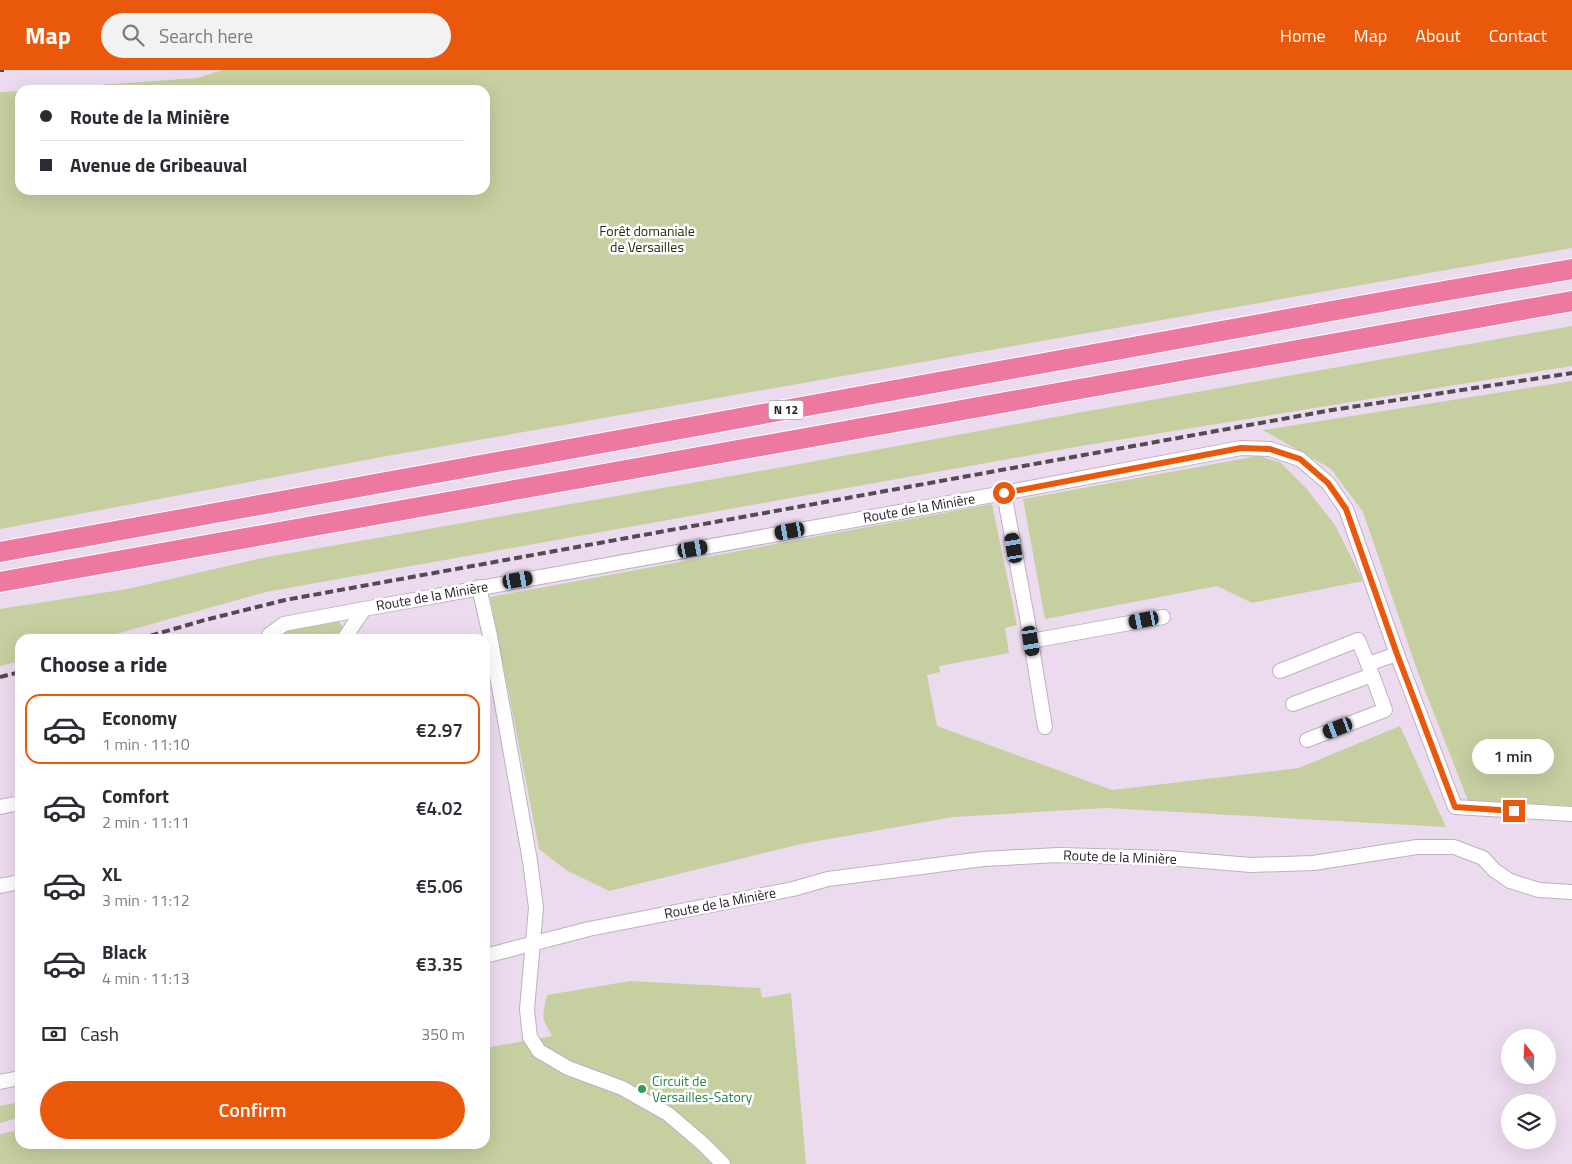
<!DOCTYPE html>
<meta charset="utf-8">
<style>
:root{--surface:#fff;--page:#f2f2f3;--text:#2b2b33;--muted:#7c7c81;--line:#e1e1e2;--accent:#ea580c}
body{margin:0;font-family:"Titillium Web",sans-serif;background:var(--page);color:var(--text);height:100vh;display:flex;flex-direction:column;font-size:19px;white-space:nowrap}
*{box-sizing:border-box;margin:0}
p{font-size:16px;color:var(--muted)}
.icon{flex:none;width:28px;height:28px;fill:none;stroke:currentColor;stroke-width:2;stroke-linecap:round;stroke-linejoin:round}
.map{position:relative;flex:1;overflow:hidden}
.details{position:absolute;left:15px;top:564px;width:475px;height:515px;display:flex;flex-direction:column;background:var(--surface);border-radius:15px;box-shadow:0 5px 20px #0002}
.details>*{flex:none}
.top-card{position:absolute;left:15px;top:15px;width:475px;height:110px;border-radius:15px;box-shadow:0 5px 20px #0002;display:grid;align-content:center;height:110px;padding:0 25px;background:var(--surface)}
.needle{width:32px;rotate:342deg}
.controls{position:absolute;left:1501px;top:959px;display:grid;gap:10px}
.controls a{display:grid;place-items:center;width:55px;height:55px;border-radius:50%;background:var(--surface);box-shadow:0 5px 20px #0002;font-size:25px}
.end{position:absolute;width:22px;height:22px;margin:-11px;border:6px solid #ea580c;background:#fff;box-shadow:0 0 0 2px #fff}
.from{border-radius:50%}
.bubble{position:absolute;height:35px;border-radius:18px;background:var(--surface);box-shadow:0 5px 20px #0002;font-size:16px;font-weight:600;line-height:35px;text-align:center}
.car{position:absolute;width:15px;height:30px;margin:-15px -8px;border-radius:6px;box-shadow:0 0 4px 1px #0007;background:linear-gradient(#222 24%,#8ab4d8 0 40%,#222 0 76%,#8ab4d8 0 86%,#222 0)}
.top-card b{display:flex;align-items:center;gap:18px;height:48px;font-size:19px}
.top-card b+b{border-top:1px solid var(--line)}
.top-card i{width:12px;height:12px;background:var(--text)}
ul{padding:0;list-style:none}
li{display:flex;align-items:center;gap:15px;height:70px;margin:0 10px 8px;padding:0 15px;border:2px solid transparent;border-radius:15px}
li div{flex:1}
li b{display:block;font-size:19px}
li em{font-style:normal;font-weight:600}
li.active{border-color:var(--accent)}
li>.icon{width:45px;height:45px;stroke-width:1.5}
h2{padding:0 25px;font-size:22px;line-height:60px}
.pay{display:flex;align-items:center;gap:12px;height:55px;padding:0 25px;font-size:19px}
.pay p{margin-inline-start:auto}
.primary-button{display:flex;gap:10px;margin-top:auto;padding:10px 25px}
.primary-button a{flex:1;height:58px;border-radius:30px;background:var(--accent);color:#fff;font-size:20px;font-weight:600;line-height:58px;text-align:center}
header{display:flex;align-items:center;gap:30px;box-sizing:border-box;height:70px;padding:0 25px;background:var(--accent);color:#fff}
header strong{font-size:24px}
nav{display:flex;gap:28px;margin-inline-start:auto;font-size:18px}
.search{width:350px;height:45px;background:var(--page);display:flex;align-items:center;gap:12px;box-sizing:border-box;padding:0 18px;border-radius:28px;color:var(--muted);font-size:19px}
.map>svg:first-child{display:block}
</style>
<header>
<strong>Map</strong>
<div class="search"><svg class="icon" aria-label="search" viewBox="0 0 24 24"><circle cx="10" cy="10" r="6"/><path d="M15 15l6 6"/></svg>Search here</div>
<nav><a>Home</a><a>Map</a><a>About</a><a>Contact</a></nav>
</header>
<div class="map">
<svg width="1572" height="1094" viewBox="0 0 1572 1094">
<rect width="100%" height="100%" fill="#ecdbee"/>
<!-- green -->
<g fill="#c5cfa0">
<path d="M 223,0 L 1572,0 L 1572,178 L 387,386 L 0,459 L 0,22 L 20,21 L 20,120 L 485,120 L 485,20 L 30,20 L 197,8 Z"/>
<path d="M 1572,256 L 1572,296 L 1081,376 L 266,522 L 98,569 L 20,569 L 20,591 L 0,596 L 0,539 L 127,519 L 262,488 L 783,397 L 1077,343 Z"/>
<path d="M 1572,311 L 1572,736 L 1479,731 L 1469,733 L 1417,600 L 1363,442 L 1331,399 L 1263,360 Z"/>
<path d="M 1258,386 L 1280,392 L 1306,418 L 1335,455 L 1363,511 L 1252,533 L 1217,516 L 1045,549 L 1023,429 Z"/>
<path d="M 992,434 L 1017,555 L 1005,558 L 1009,583 L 939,596 L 940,602 L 927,605 L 937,656 L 1112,720 L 1299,698 L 1400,656 L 1446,757 L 1105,738 L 953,747 L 801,774 L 609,821 L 566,800 L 539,779 L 490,527 Z"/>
<path d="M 337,548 L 341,555 L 344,558 L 336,569 L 281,569 L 285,562 L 289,558 Z"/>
<path d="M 630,911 L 760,918 L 762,928 L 791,923 L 806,1094 L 0,1094 L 0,1064 L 20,1060 L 20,1074 L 485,1074 L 485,978 L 552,966 C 541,946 542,948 547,925 Z"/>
<path d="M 20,1032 L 20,1047 L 0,1053 L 0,1036 Z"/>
</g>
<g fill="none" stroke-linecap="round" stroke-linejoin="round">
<!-- minor casing -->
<g stroke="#c0afc2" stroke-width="16">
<g id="minor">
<path d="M 1004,423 L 1028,553 L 1045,657"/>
<path d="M 479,517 L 490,566 L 530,791 L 536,838 L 527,939 L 530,967 L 539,981 L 568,998 L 622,1018 L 668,1044 L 702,1073 L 723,1094"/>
<path d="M 268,569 L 269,565 L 284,554 L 364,539 L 1004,423 L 1241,378 L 1270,379 L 1300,389 L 1328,413 L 1346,439 L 1397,584 L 1455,737 L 1572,744"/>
<path d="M 344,569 L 364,539"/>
<path d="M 1031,571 L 1163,547"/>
<path d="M 1280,601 L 1358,570 L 1368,594 L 1397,584"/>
<path d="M 1293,634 L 1372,605"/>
<path d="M 1307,670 L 1385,640 L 1368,594"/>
<path d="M 0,737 L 20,733"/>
<path d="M 0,816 L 20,812"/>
<path d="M 485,886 L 589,859 L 793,819 L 828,809 L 983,789 L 1058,785 L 1167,788 L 1251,795 L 1313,793 L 1417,777 L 1454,777 L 1483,788 L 1494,800 L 1510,811 L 1539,820 L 1572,822"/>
<path d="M 0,1012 L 20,1008"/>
</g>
</g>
<!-- highway casing -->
<g stroke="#fff" stroke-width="22">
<g id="highway">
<path d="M 0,482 L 1398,229 L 1572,199"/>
<path d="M 0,512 L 1572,231"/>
</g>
</g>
<!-- minor -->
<use href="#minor" stroke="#fff" stroke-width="14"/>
<!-- highway -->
<use href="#highway" stroke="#ed79a0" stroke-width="20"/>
<!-- rail -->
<g stroke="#534a54" stroke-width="4" stroke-dasharray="8 4" stroke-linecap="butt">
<path d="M 0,0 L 4,0"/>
<path d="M 139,569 L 205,550 L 285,530 L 1332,340 L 1572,303"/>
<path d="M 0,607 L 20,602"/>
</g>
</g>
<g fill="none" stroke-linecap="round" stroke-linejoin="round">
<!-- route -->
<path stroke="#ea580c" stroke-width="6" d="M 1004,423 L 1241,378 L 1270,379 L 1300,389 L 1328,413 L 1346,439 L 1397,584 L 1455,737 L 1514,741"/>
</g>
<!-- markers -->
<circle fill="#2e9e5b" stroke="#fff" stroke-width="2" cx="642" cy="1019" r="5"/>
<g text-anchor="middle" stroke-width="5" stroke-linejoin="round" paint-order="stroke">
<!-- shield labels -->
<rect fill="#fff" stroke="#666166" stroke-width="1" x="768.5" y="330.5" width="35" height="19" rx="4"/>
<g font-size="12" font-weight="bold" fill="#241d24">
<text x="786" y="344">N 12</text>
</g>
<!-- park labels -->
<g font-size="14" fill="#272c10" stroke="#fff">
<text x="647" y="166">Forêt domaniale<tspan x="647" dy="16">de Versailles</tspan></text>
</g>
<!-- street labels -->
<g font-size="14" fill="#241d24" stroke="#fff">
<text transform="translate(919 438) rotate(-10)" y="5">Route de la Minière</text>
<text transform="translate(432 526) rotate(-10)" y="5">Route de la Minière</text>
<text transform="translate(1120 787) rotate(2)" y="5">Route de la Minière</text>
<text transform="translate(720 833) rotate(-11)" y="5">Route de la Minière</text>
</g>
<!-- leisure labels -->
<g font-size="14" fill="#27864d" stroke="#fff" text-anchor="start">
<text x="652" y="1016">Circuit de<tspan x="652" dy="16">Versailles-Satory</tspan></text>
</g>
</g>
</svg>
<div class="controls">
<a><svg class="needle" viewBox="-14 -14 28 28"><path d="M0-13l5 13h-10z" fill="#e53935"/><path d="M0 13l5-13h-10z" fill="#7c7c81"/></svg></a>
<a><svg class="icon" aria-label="layers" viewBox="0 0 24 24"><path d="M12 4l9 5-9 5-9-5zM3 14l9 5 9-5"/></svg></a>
</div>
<i class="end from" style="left:1004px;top:423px"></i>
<i class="end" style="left:1514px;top:741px"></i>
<div class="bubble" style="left:1472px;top:669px;width:82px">1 min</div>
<i class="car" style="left:790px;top:461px;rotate:260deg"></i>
<i class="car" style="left:1014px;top:478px;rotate:350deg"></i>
<i class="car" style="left:693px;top:479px;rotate:80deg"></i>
<i class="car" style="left:518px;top:510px;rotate:80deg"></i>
<i class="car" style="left:1144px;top:550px;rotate:259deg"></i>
<i class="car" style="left:1031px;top:571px;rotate:171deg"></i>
<i class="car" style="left:1338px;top:658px;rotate:249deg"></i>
<div class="top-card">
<b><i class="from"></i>Route de la Minière</b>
<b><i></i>Avenue de Gribeauval</b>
</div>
<section class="details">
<h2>Choose a ride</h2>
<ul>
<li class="active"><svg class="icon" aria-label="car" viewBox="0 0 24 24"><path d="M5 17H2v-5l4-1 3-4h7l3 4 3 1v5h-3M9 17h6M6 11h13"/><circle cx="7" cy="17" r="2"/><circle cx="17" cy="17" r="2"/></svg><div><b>Economy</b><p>1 min · 11:10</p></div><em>€2.97</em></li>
<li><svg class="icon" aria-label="car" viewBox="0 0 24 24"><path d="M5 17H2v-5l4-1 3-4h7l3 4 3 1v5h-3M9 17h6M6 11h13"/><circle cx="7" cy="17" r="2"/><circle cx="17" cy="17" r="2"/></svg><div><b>Comfort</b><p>2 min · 11:11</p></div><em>€4.02</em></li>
<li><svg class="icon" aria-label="car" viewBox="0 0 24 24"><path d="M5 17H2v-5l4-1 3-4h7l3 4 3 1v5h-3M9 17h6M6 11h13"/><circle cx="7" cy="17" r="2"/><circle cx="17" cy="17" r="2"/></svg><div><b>XL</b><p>3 min · 11:12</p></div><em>€5.06</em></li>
<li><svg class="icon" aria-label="car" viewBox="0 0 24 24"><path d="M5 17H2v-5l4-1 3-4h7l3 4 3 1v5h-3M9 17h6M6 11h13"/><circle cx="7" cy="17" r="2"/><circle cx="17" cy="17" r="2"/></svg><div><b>Black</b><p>4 min · 11:13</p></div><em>€3.35</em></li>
</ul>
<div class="pay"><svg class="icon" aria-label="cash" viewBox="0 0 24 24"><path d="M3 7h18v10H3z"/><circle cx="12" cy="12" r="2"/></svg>Cash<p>350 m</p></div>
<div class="primary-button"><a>Confirm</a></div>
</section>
</div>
